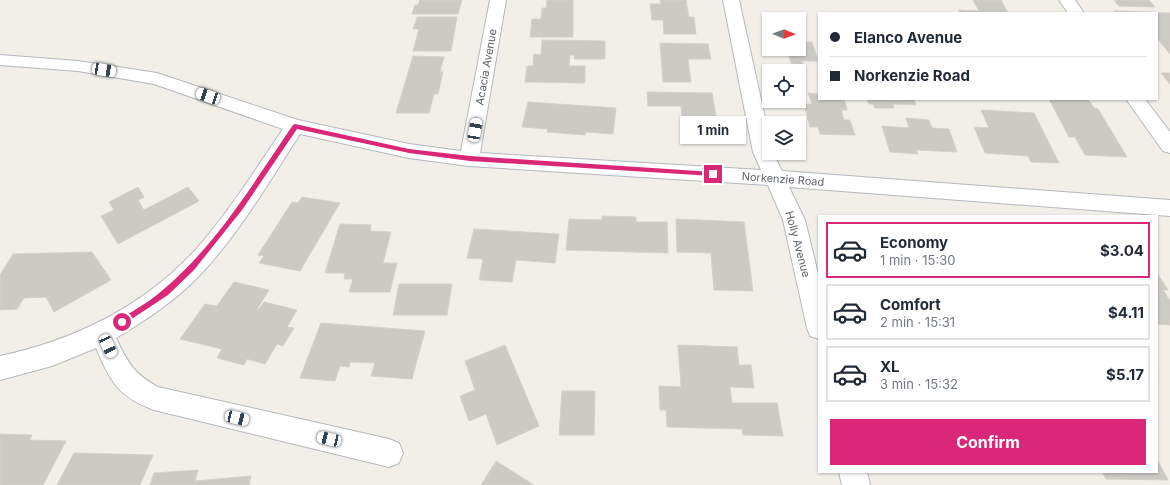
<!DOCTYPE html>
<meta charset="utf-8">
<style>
:root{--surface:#fff;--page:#f6f6f7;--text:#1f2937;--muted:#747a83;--line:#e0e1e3;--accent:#db2777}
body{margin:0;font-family:Inter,sans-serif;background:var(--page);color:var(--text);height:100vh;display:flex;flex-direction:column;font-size:15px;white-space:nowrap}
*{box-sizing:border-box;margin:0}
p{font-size:13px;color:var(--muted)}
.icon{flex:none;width:22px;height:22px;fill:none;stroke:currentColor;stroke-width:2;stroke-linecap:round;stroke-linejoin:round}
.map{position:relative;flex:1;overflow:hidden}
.sheet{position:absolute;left:818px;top:215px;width:340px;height:258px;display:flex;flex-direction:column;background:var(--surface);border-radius:0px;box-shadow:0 1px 3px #0004}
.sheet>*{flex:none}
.guide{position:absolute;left:818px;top:12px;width:340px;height:88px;border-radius:0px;box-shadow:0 1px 3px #0004;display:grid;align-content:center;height:88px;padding:0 12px;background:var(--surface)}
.needle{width:26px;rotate:91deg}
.tools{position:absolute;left:762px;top:12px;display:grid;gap:8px}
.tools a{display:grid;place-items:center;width:44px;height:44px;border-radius:0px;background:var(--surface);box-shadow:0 1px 3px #0004;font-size:20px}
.end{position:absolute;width:18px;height:18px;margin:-9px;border:5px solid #db2777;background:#fff;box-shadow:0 0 0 2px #fff}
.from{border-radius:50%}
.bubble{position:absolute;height:28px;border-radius:0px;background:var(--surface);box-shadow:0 1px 3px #0004;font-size:13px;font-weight:700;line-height:28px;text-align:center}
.car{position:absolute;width:12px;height:24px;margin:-12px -6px;border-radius:5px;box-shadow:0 0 3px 1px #0007;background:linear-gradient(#fff 24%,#345 0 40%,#fff 0 76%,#345 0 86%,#fff 0)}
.guide b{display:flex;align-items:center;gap:14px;height:38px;font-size:15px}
.guide b+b{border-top:1px solid var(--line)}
.guide i{width:10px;height:10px;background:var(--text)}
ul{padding:7px 0 0;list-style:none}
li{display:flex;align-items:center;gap:12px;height:56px;margin:0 8px 6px;padding:0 4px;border:2px solid var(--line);border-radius:0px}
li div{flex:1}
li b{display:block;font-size:15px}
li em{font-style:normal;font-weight:700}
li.on{border-color:var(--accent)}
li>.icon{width:36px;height:36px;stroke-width:1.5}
.cta{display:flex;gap:8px;margin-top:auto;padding:8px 12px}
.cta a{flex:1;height:46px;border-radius:0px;background:var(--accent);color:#fff;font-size:16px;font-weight:700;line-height:46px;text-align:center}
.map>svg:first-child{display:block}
</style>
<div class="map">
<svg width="1170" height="485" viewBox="0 0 1170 485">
<rect width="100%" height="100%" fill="#f1efe8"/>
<!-- building -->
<g fill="#cccac5" stroke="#d6d1c6">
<path d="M 420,0 L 462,0 L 458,14 L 412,14 L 415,5 L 418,5 Z"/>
<path d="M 547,0 L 573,0 L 573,37 L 530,37 L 532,19 L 541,19 L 542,8 L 546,8 Z"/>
<path d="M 660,0 L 686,0 L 689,17 L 694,17 L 696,34 L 664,34 L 663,20 L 652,20 L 650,4 L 661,4 Z"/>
<path d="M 973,0 L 1001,0 L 1008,13 L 960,13 L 959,10 L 979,11 Z"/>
<path d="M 1114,0 L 1149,0 L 1155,7 L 1119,6 Z"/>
<path d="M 1114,11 L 1170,13 L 1170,54 L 1157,38 L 1157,13 L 1116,13 Z"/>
<path d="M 417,17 L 457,17 L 451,51 L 413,51 L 419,29 L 413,29 Z"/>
<path d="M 799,35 L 803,35 L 805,42 L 812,42 L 818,61 L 802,61 L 803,64 L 791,63 L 787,49 L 799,49 Z"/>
<path d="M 542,40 L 605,41 L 605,59 L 574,59 L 575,55 L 570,55 L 569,66 L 585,66 L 585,83 L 525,82 L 527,66 L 533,66 L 534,54 L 541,55 Z"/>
<path d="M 660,43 L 708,44 L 711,59 L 688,59 L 691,82 L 663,82 Z"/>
<path d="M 413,56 L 444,57 L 440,72 L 443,72 L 438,94 L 434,94 L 429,113 L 396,113 Z"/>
<path d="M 1161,73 L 1170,73 L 1170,84 Z"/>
<path d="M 647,92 L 712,93 L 717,122 L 711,122 L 713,137 L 684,137 L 681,106 L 648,106 Z"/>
<path d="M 808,93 L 819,94 L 819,99 L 844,99 L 847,110 L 841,110 L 844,120 L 850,120 L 855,135 L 820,134 L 818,127 L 810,127 L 804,104 L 812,104 Z"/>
<path d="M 867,99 L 914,99 L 916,105 L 893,104 L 894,108 L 875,108 L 873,104 L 869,104 Z"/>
<path d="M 1049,99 L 1088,99 L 1094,108 L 1098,109 L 1127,157 L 1085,155 L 1075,137 L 1069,137 Z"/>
<path d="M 528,102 L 616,108 L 613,134 L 586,132 L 585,135 L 547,132 L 548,129 L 522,127 Z"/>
<path d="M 981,110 L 1034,113 L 1059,163 L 1031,162 L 1028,156 L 985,153 L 974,127 L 989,128 Z"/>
<path d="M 906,118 L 929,120 L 932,128 L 949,129 L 957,152 L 916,150 L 918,154 L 890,152 L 882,126 L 909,128 Z"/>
<path d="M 138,187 L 144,197 L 138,200 L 144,210 L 188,187 L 199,201 L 118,244 L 101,216 L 114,210 L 109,202 Z"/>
<path d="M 302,197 L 340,203 L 300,271 L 259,263 L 264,256 L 258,255 L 292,202 L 298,203 Z"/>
<path d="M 602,216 L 636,217 L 636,222 L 667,222 L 668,253 L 566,250 L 569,219 L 602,220 Z"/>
<path d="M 676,219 L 744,222 L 753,291 L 714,290 L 711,253 L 677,252 Z"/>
<path d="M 340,224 L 371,225 L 370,231 L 391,232 L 383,263 L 397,263 L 390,292 L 349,292 L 353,279 L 344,279 L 345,273 L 325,273 Z"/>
<path d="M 474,229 L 559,234 L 555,263 L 516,260 L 512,282 L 479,280 L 483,259 L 467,258 Z"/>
<path d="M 92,252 L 111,280 L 54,312 L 46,297 L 24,298 L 17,309 L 0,310 L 0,275 L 13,254 Z"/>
<path d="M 1157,273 L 1168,290 L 1163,290 L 1170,301 L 1170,325 L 1157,324 Z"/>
<path d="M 234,282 L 269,290 L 257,309 L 259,309 L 264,302 L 297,310 L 287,327 L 294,328 L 283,346 L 277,344 L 265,364 L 247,359 L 244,365 L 217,358 L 222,349 L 180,339 L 205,304 L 217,306 Z"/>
<path d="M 399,284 L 452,284 L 447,315 L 393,315 Z"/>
<path d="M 321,323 L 425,331 L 412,379 L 371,376 L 375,363 L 350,362 L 349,367 L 340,366 L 335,381 L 300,378 Z"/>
<path d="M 505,345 L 539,426 L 497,445 L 486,414 L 469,421 L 460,396 L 475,390 L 465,361 Z"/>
<path d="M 678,345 L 737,347 L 739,365 L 751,365 L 754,388 L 730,387 L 732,403 L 777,403 L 783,436 L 743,435 L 742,429 L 667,427 L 666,410 L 660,410 L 659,386 L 681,387 Z"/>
<path d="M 562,391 L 595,391 L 594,435 L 559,435 Z"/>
<path d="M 0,434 L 32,435 L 29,440 L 66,441 L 43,485 L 0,485 Z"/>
<path d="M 74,453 L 153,455 L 140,485 L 57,485 Z"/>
<path d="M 1157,459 L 1168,480 L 1106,479 L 1102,472 L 1157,472 Z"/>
<path d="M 496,461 L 534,485 L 481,485 Z"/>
<path d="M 198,470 L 195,481 L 251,476 L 249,485 L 150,485 L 154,473 Z"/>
</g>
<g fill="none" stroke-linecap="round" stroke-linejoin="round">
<!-- minor casing -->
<g stroke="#b5b8bc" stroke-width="2">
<g id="minor">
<path d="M 490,0 L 506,0 L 480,153 L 761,170 L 753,152 L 723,0 L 739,0 L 769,135 L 769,153 L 773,153 L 782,171 L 1170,200 L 1170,216 L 789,187 L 805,220 L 819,278 L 819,339 L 810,336 L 807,328 L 783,220 L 768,185 L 469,166 L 409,158 L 300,134 C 269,182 239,234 199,276 C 175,301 146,320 116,338 C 128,363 133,373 158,387 L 389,439 L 399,443 L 403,453 L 399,463 L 389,467 L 154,410 C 117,396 111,382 96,348 L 52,366 L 0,380 L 0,356 C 76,340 146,305 198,247 C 230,210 256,169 283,129 L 154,84 L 78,71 L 0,65 L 0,55 L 78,61 L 157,73 L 298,120 L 409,144 L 461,151 Z"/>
<path d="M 1059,0 L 1075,0 L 1084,13 L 1068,13 Z"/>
<path d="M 1126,99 L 1145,99 L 1170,132 L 1170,153 L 1163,151 Z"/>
<path d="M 839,472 L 867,472 L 870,485 L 842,485 Z"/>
</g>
</g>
<!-- minor -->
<use href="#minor" fill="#fff" fill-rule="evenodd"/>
</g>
<!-- route -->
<path fill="#db2777" d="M 295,124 L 409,149 L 470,156 L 713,172 L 716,174 L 713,176 L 470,161 L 409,153 L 297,129 L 242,210 L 194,270 L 168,295 L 124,324 L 119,324 L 119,320 C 134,310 151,301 164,289 C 217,244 254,182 293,125 Z"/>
<g text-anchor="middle" stroke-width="4" stroke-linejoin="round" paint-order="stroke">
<!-- street labels -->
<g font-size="11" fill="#5f6368" stroke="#fff">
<text transform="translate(486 67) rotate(-80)" y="4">Acacia Avenue</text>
<text transform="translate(783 179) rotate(4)" y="4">Norkenzie Road</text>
<text transform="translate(798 244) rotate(75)" y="4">Holly Avenue</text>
</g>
</g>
</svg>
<div class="tools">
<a><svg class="needle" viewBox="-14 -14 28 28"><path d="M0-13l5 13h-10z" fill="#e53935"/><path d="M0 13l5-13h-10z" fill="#747a83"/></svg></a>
<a><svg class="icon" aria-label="locate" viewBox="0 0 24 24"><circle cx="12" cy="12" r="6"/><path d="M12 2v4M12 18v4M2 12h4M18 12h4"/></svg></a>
<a><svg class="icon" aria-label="layers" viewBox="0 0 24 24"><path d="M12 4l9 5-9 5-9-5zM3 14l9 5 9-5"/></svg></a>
</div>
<i class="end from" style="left:122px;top:322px"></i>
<i class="end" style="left:713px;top:174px"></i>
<div class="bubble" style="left:680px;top:116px;width:66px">1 min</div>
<i class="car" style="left:104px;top:70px;rotate:99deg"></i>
<i class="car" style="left:208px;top:96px;rotate:289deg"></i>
<i class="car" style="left:475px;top:130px;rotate:10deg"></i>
<i class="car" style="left:108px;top:346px;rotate:155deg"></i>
<i class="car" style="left:237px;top:418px;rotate:103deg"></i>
<i class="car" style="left:329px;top:439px;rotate:283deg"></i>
<div class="guide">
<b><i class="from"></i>Elanco Avenue</b>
<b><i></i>Norkenzie Road</b>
</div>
<section class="sheet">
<ul>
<li class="on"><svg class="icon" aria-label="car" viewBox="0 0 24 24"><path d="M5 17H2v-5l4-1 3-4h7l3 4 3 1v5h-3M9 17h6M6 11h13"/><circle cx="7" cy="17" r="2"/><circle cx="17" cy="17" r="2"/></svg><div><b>Economy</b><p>1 min · 15:30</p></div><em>$3.04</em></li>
<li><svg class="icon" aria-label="car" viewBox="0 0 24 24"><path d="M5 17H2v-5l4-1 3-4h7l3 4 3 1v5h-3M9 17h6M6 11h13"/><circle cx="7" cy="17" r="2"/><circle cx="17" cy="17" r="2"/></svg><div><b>Comfort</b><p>2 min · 15:31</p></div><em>$4.11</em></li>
<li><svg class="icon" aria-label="car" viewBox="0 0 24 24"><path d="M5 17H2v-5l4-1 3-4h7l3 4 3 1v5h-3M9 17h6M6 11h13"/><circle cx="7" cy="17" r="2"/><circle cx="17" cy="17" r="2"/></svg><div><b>XL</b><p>3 min · 15:32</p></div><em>$5.17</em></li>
</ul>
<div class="cta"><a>Confirm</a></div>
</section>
</div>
